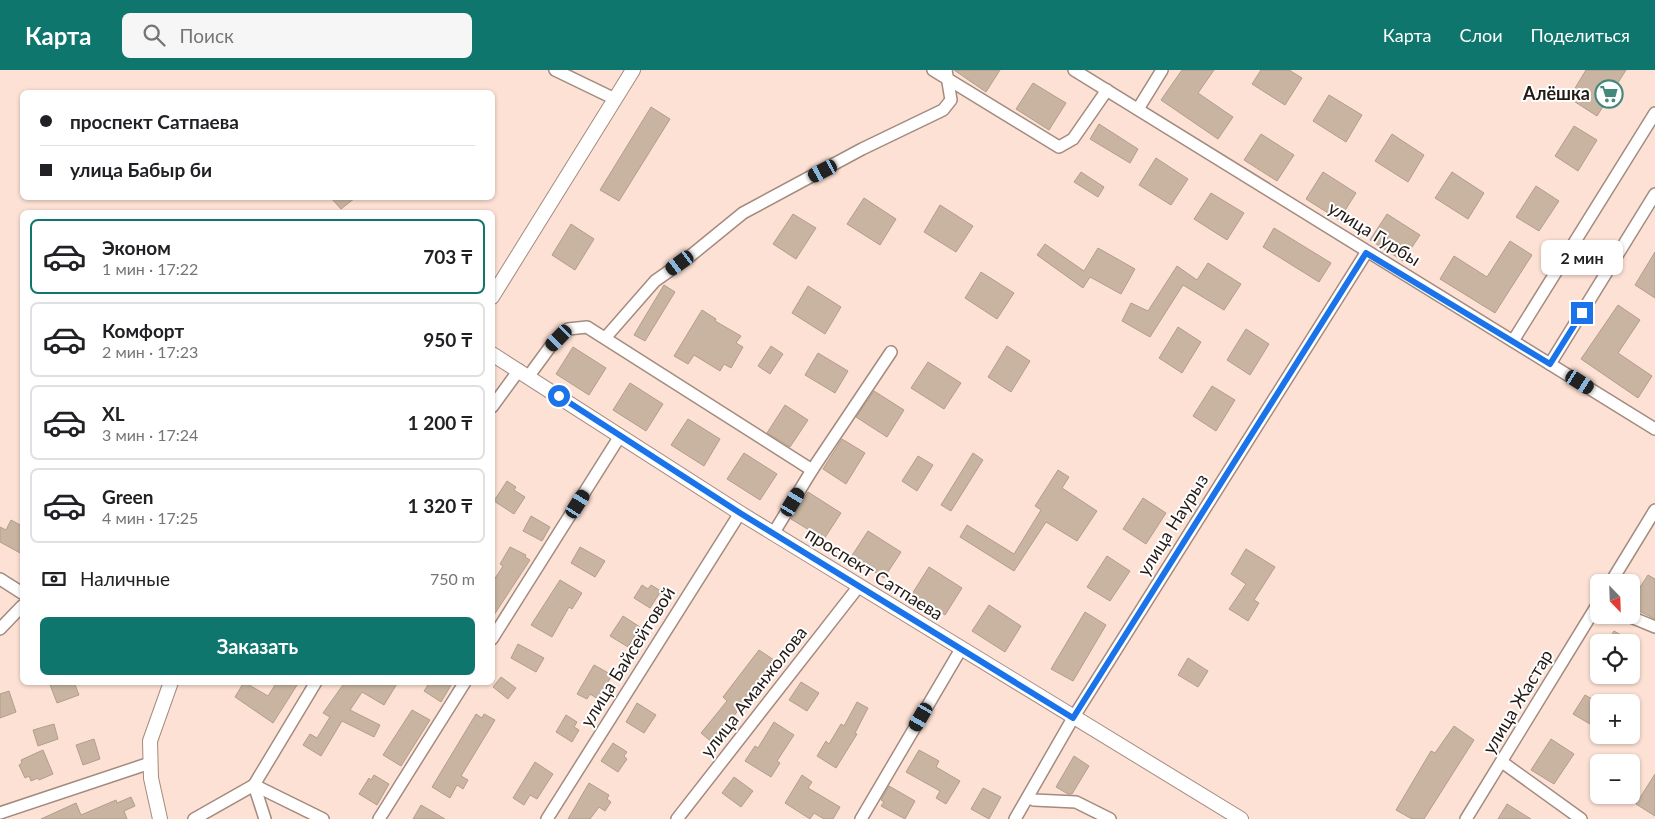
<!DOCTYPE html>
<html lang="ru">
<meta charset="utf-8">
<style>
:root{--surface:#fff;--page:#f6f6f6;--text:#202124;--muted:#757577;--line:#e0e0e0;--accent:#0f766e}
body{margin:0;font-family:Lato,sans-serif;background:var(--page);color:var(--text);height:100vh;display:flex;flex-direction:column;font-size:19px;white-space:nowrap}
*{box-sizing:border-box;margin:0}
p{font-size:16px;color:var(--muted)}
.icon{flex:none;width:28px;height:28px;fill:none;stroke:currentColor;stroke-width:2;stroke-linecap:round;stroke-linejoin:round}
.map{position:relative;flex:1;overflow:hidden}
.side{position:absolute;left:20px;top:140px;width:475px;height:475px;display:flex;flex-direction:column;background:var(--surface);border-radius:8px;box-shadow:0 1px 4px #0004}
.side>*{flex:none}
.banner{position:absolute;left:20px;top:20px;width:475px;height:110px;border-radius:8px;box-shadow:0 1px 4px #0004;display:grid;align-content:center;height:110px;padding:0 20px;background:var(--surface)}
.needle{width:32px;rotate:157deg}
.tools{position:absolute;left:1590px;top:504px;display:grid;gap:10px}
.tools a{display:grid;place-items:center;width:50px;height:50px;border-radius:8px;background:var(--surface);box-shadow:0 1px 4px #0004;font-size:25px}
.end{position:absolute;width:22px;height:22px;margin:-11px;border:6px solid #1a73e8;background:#fff;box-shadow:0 0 0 2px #fff}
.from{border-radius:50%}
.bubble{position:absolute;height:35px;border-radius:8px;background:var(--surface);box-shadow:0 1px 4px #0004;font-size:16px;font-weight:700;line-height:35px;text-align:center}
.car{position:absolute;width:15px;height:30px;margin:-15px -8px;border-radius:6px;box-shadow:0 0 4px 1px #0007;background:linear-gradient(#222 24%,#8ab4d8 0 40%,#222 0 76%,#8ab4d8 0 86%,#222 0)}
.banner b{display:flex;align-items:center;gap:18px;height:48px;font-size:19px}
.banner b+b{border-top:1px solid var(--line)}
.banner i{width:12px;height:12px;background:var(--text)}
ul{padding:9px 0 0;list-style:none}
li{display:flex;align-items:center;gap:15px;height:75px;margin:0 10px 8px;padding:0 10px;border:2px solid var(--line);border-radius:8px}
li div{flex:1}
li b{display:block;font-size:19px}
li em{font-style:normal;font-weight:700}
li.current{border-color:var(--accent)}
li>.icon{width:45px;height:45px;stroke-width:1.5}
.pay{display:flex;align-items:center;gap:12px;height:55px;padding:0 20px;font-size:19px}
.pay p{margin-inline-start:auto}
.cta{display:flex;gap:10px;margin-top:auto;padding:10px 20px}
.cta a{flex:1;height:58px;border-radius:8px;background:var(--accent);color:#fff;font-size:20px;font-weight:700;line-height:58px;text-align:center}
header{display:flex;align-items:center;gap:30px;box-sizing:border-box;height:70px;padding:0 25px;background:var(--accent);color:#fff}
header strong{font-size:24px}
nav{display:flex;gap:28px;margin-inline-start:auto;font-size:18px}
.search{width:350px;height:45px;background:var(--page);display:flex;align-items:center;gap:12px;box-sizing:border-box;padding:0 18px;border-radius:8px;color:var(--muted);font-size:19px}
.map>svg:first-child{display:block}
</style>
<header>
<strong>Карта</strong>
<div class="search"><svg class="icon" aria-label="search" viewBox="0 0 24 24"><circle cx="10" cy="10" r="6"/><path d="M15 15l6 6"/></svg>Поиск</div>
<nav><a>Карта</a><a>Слои</a><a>Поделиться</a></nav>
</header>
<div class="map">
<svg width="1655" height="749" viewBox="0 0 1655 749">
<rect width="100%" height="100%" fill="#fde1d4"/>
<!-- building -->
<g fill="#c8b4a1" stroke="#b29e8b">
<path d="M 954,0 L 1000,0 L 986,22 Z"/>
<path d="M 1182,0 L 1214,0 L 1198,23 L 1233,47 L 1218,69 L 1161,30 Z"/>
<path d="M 1261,0 L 1289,0 L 1302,8 L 1285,35 L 1252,14 Z"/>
<path d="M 1586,0 L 1626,0 L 1597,46 L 1569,28 Z"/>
<path d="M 1033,13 L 1066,33 L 1049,60 L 1016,39 Z"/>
<path d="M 1329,25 L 1362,45 L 1346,72 L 1313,51 Z"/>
<path d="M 651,37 L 670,49 L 619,131 L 600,120 Z"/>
<path d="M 1099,54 L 1138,79 L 1130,93 L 1090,69 Z"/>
<path d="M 1574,56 L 1597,70 L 1578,101 L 1555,86 Z"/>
<path d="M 1261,64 L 1294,85 L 1277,111 L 1244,90 Z"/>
<path d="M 1392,64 L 1424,85 L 1408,112 L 1375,91 Z"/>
<path d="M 1156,88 L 1188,109 L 1171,135 L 1139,115 Z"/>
<path d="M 1081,102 L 1104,117 L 1098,127 L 1074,112 Z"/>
<path d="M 1323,102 L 1356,123 L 1339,150 L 1306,129 Z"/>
<path d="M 1452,102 L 1484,123 L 1468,149 L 1435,128 Z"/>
<path d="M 1536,116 L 1559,131 L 1539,161 L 1516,147 Z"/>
<path d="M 1211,123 L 1244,143 L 1227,170 L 1194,149 Z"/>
<path d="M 331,128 L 355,128 L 341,139 Z"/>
<path d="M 864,128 L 896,149 L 880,175 L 847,154 Z"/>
<path d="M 940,135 L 973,156 L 956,182 L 924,162 Z"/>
<path d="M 793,144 L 816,158 L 796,189 L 773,174 Z"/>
<path d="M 1387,144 L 1420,165 L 1403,191 L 1370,170 Z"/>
<path d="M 571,154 L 594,169 L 575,200 L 552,185 Z"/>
<path d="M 1274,158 L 1331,193 L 1319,212 L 1263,177 Z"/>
<path d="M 1510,171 L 1532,185 L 1495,243 L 1440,209 L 1454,186 L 1487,207 Z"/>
<path d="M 1045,174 L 1084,201 L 1098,178 L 1135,199 L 1121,224 L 1090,207 L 1083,218 L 1037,185 Z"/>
<path d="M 1655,182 L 1655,228 L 1635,215 Z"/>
<path d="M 1208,193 L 1241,214 L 1224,240 L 1183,215 L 1150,267 L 1122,251 L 1131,233 L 1148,241 L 1177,196 L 1197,210 Z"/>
<path d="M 981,202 L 1014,223 L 997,249 L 965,228 Z"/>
<path d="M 664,215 L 675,222 L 645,271 L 634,265 Z"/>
<path d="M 808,216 L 841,237 L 825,264 L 792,243 Z"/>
<path d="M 1618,235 L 1640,250 L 1618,283 L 1652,306 L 1638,328 L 1581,289 Z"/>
<path d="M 702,240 L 716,249 L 715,251 L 741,266 L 736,273 L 743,277 L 731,298 L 724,294 L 720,301 L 694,285 L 688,294 L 674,286 Z"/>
<path d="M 1178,257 L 1201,272 L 1182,303 L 1159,288 Z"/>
<path d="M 1246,259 L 1269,274 L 1250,305 L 1227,290 Z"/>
<path d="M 771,276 L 783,284 L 770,304 L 758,296 Z"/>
<path d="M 1007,276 L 1030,291 L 1011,322 L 988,307 Z"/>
<path d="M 573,277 L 606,298 L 589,325 L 556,304 Z"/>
<path d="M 818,283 L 848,301 L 835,323 L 805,305 Z"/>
<path d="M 928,292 L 961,313 L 944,339 L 911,318 Z"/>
<path d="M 630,313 L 663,334 L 646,361 L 613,340 Z"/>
<path d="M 1212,316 L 1235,330 L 1216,361 L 1193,346 Z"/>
<path d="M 874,321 L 904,340 L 887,367 L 856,347 Z"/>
<path d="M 785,335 L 808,350 L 790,377 L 767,363 Z"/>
<path d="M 688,349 L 720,369 L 704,396 L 671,375 Z"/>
<path d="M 842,369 L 865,383 L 846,414 L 823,399 Z"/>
<path d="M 744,383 L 777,404 L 760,430 L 727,409 Z"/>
<path d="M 973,383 L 983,390 L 951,441 L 941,435 Z"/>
<path d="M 918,386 L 933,395 L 917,421 L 902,411 Z"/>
<path d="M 1058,400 L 1069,407 L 1062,418 L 1097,441 L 1077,471 L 1046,452 L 1014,501 L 960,467 L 967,455 L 1014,484 L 1041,440 L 1035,436 Z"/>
<path d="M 507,411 L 516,417 L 514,420 L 525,427 L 514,444 L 494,431 Z"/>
<path d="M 808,422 L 841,443 L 824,469 L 791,449 Z"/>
<path d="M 1143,428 L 1166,443 L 1146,474 L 1123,459 Z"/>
<path d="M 531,446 L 550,457 L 542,471 L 523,461 Z"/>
<path d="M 11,450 L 22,456 L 22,484 L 0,472 L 0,457 L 6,460 Z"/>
<path d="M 868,461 L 901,482 L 884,508 L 851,487 Z"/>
<path d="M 510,477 L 526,485 L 525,487 L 530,490 L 492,548 L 492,513 L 503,496 L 500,494 Z"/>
<path d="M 580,477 L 605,491 L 595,507 L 571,493 Z"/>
<path d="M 1246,479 L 1275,497 L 1254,530 L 1259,533 L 1248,551 L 1229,539 L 1246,514 L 1231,504 Z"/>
<path d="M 1107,486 L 1130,501 L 1110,531 L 1087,517 Z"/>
<path d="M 929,497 L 962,518 L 945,545 L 912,524 Z"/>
<path d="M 1648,505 L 1655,509 L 1655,549 L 1631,537 L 1631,531 Z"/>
<path d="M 560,510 L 582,523 L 572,539 L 569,537 L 552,567 L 531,555 Z"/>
<path d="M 642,515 L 648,519 L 651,515 L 661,521 L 650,538 L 634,528 Z"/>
<path d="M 989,535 L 1021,556 L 1005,582 L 972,561 Z"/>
<path d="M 1085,542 L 1106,555 L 1073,611 L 1051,599 Z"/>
<path d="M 623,546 L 640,557 L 628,577 L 610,566 Z"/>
<path d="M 1614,561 L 1634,572 L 1607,572 Z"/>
<path d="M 518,574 L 544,588 L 536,602 L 511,588 Z"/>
<path d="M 759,580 L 774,590 L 714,674 L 701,663 L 727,631 L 723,627 Z"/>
<path d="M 1188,588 L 1208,601 L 1198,617 L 1178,605 Z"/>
<path d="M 594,595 L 612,605 L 598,629 L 590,624 L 587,629 L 577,624 Z"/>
<path d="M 501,607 L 516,618 L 508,629 L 493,617 Z"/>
<path d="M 49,612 L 74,612 L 79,625 L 57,633 Z"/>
<path d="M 244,612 L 268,626 L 277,612 L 299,612 L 273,653 L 235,627 Z"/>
<path d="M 345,612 L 398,612 L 384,635 L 362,622 L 350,640 L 380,655 L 374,667 L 342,651 L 321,686 L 303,675 L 310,664 L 317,668 L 330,647 L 323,643 Z"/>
<path d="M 430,612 L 453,612 L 441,632 L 424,621 Z"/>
<path d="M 801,612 L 819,623 L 807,641 L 789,630 Z"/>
<path d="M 9,621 L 16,642 L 0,648 L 0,624 Z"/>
<path d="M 1585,625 L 1599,633 L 1599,651 L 1595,657 L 1573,644 Z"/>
<path d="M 857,632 L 868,638 L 855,663 L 857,664 L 836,698 L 817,686 L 826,671 L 829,674 L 841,654 L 844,656 Z"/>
<path d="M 637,633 L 656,645 L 644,663 L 626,652 Z"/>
<path d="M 412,640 L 430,650 L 401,696 L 383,685 Z"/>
<path d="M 476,644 L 482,648 L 484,644 L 495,650 L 461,706 L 468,710 L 463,719 L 457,715 L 450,728 L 432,717 Z"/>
<path d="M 566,645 L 577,652 L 574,657 L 579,660 L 572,672 L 556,662 Z"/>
<path d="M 774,652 L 794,665 L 777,691 L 780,693 L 771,707 L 745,691 L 755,676 L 758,678 Z"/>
<path d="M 54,654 L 58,669 L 38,676 L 33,660 Z"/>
<path d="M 1454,656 L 1474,670 L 1424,749 L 1412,749 L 1396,740 L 1431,681 L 1435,683 Z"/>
<path d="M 94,669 L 100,689 L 83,695 L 76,675 Z"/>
<path d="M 1551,669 L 1574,684 L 1554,714 L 1531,700 Z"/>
<path d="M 613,673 L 627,682 L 624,686 L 627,689 L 618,702 L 601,691 Z"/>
<path d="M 43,680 L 53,704 L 39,710 L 38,708 L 31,711 L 29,706 L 25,708 L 19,695 L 22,693 L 21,690 Z"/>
<path d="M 919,680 L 939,691 L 936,697 L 960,711 L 946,734 L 936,728 L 940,721 L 906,702 Z"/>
<path d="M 1074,686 L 1089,696 L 1072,724 L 1068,724 L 1056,717 Z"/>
<path d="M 535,692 L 553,704 L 537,729 L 530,725 L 524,735 L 513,728 Z"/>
<path d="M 1655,704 L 1655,746 L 1636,734 Z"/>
<path d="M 374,705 L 389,714 L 377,735 L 359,724 L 369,708 L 371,710 Z"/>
<path d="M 802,705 L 812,712 L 808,718 L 840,737 L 833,749 L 824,749 L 814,743 L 810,749 L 785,733 Z"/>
<path d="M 734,707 L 753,721 L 741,737 L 722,723 Z"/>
<path d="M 589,713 L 609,725 L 607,729 L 611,732 L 605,741 L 599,737 L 590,749 L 568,749 Z"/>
<path d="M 889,716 L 915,731 L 905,749 L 881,736 L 884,732 L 881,730 Z"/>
<path d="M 983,718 L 1001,727 L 989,749 L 971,739 Z"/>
<path d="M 131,727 L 135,736 L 124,741 L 127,749 L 41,749 L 76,733 L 81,745 L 116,730 L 117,733 Z"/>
<path d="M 1507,734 L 1531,749 L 1498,749 Z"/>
<path d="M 421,735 L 445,749 L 413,749 Z"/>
</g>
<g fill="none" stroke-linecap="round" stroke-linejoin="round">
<!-- minor casing -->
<g stroke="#a48b7f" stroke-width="14">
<g id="minor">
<path d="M 555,0 L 615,29"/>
<path d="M 933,0 L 1059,77 L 1073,69 L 1107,20"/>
<path d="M 1074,0 L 1655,359"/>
<path d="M 1138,39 L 1162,0"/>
<path d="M 606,267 L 655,211 L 689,187 L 743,143 L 862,79 L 943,40 L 951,30 L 946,0"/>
<path d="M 1513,271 L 1655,43"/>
<path d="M 1550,294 L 1655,124"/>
<path d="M 528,307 L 550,277 L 568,259 L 587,257 L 812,400"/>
<path d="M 492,337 L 519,300"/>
<path d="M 773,464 L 812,400 L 891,282"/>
<path d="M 0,509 L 22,523"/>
<path d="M 1611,512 L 1655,440"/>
<path d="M 1626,545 L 1655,557"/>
<path d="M 0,559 L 22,536"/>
<path d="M 492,569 L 620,366"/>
<path d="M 1502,692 L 1581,749"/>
<path d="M 254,715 L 323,749"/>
<path d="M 254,715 L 265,749"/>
<path d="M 1028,727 L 1034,730 L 1076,732 L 1110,749"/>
<path d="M 0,743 L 150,693"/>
<path d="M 194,749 L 254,715 L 316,612"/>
<path d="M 379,749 L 465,612"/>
<path d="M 547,749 L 740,443"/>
<path d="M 677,749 L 859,516"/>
<path d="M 861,749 L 961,579"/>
<path d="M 1015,749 L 1073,648 L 1366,183"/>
<path d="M 1466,749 L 1599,532"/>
</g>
</g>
<!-- tertiary casing -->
<g stroke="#a48b7f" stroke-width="16">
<g id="tertiary">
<path d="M 492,227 L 633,0"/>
<path d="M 492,284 L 740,443 L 1241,749"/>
<path d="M 160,749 L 151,708 L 150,671 L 171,612"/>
</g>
</g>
<!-- minor -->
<use href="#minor" stroke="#fff" stroke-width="11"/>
<!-- tertiary -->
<use href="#tertiary" stroke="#fff" stroke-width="14"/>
</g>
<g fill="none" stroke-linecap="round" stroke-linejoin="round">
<!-- route -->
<path stroke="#1a73e8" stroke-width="6" d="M 559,326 L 740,443 L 1073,648 L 1366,183 L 1550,294 L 1582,243"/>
</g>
<!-- icons -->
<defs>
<g id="supermarket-ring" transform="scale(1.4375)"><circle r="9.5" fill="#fff" stroke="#45887c" stroke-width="1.5"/><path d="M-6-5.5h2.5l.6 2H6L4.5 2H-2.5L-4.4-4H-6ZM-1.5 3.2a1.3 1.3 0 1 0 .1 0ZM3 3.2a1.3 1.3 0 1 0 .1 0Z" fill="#45887c"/></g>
</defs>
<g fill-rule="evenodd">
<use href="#supermarket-ring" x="1609" y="24"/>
</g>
<g text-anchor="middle" stroke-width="4" stroke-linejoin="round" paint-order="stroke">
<!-- poi labels -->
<g font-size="18" font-weight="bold" fill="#231a15" stroke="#fff" text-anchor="end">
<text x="1590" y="30">Алёшка</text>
</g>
<!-- street labels -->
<g font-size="18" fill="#231a15" stroke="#fff">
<text transform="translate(1374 164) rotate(32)" y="6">улица Гурбы</text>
<text transform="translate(1173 455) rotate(-58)" y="6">улица Наурыз</text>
<text transform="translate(874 504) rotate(32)" y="6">проспект Сатпаева</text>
<text transform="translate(628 587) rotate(-58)" y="6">улица Байсейтовой</text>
<text transform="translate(754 622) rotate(-52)" y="6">улица Аманжолова</text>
<text transform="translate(1518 632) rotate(-59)" y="6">улица Жастар</text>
</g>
</g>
</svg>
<div class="tools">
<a><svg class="needle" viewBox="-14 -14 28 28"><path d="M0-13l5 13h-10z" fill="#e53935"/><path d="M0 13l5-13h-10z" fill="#757577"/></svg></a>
<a><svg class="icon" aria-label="locate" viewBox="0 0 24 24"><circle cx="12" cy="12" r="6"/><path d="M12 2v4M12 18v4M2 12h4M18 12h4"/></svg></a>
<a>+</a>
<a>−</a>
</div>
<i class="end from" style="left:559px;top:326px"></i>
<i class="end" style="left:1582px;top:243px"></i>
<div class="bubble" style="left:1541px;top:170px;width:82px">2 мин</div>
<i class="car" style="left:823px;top:101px;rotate:242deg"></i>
<i class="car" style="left:680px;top:193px;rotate:234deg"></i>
<i class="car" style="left:559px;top:268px;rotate:224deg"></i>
<i class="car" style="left:1580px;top:312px;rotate:122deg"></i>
<i class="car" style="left:793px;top:432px;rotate:31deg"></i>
<i class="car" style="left:578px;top:434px;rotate:32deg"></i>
<i class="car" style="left:921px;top:647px;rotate:210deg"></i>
<div class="banner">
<b><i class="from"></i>проспект Сатпаева</b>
<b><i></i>улица Бабыр би</b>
</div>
<section class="side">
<ul>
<li class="current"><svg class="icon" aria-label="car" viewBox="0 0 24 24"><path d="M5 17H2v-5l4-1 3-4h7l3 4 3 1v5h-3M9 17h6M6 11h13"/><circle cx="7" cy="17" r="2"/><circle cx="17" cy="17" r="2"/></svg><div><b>Эконом</b><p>1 мин · 17:22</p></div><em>703 ₸</em></li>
<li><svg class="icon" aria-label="car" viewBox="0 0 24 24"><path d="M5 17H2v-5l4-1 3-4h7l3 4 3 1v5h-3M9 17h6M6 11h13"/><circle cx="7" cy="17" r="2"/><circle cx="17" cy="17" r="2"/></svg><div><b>Комфорт</b><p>2 мин · 17:23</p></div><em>950 ₸</em></li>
<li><svg class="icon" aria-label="car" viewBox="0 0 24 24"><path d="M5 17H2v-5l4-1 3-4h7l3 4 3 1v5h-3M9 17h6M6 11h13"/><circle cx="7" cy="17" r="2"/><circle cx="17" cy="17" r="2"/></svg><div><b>XL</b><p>3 мин · 17:24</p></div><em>1 200 ₸</em></li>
<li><svg class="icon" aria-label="car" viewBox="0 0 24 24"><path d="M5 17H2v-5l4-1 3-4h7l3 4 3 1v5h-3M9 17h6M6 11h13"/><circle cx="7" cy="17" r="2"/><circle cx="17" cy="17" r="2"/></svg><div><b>Green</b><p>4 мин · 17:25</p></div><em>1 320 ₸</em></li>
</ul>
<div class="pay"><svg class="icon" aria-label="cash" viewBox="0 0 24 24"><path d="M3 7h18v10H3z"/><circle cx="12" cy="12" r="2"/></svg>Наличные<p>750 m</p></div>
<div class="cta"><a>Заказать</a></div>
</section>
</div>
